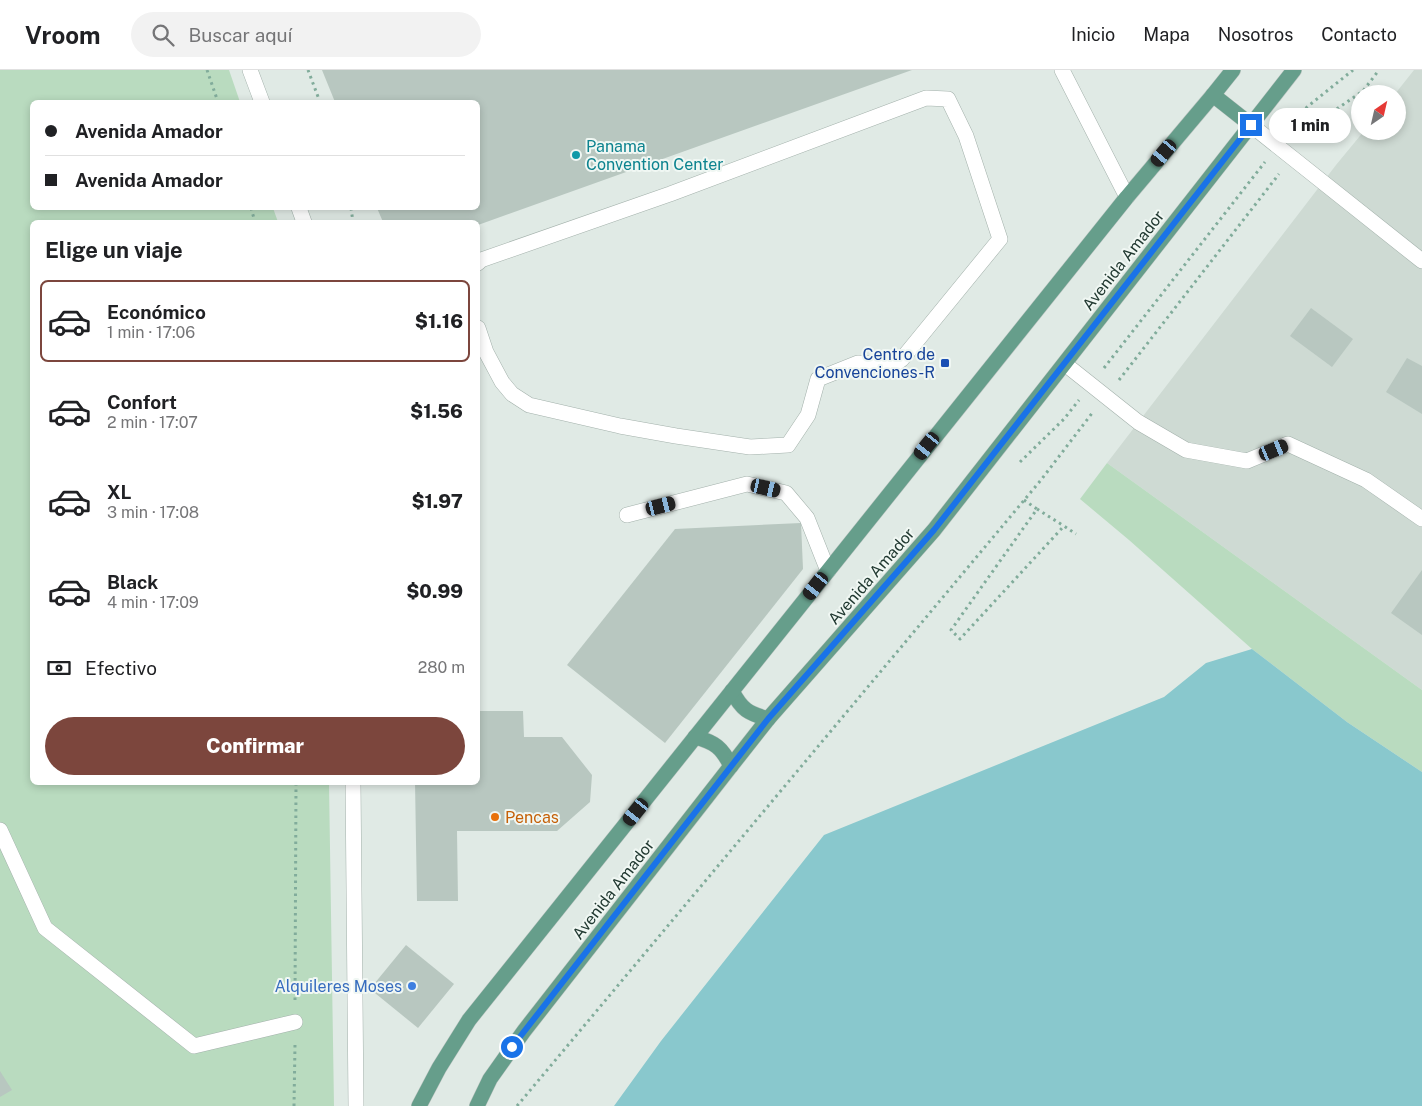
<!DOCTYPE html>
<html lang="es">
<meta charset="utf-8">
<style>
:root{--surface:#fff;--page:#f2f2f2;--text:#202124;--muted:#757577;--line:#e0e0e0;--accent:#7c463d}
body{margin:0;font-family:"Public Sans",sans-serif;background:var(--page);color:var(--text);height:100vh;display:flex;flex-direction:column;font-size:19px;white-space:nowrap}
*{box-sizing:border-box;margin:0}
p{font-size:16px;color:var(--muted)}
.icon{flex:none;width:28px;height:28px;fill:none;stroke:currentColor;stroke-width:2;stroke-linecap:round;stroke-linejoin:round}
.map{position:relative;flex:1;overflow:hidden}
.sheet{position:absolute;left:30px;top:150px;width:450px;height:565px;display:flex;flex-direction:column;background:var(--surface);border-radius:8px;box-shadow:0 2px 8px #0003}
.sheet>*{flex:none}
.top-card{position:absolute;left:30px;top:30px;width:450px;height:110px;border-radius:8px;box-shadow:0 2px 8px #0003;display:grid;align-content:center;height:110px;padding:0 15px;background:var(--surface)}
.needle{width:32px;rotate:34deg}
.buttons{position:absolute;left:1351px;top:15px;display:grid;gap:10px}
.buttons a{display:grid;place-items:center;width:55px;height:55px;border-radius:50%;background:var(--surface);box-shadow:0 2px 8px #0003;font-size:25px}
.end{position:absolute;width:22px;height:22px;margin:-11px;border:6px solid #1a73e8;background:#fff;box-shadow:0 0 0 2px #fff}
.from{border-radius:50%}
.bubble{position:absolute;height:35px;border-radius:18px;background:var(--surface);box-shadow:0 2px 8px #0003;font-size:16px;font-weight:800;line-height:35px;text-align:center}
.car{position:absolute;width:15px;height:30px;margin:-15px -8px;border-radius:6px;box-shadow:0 0 4px 1px #0007;background:linear-gradient(#222 24%,#8ab4d8 0 40%,#222 0 76%,#8ab4d8 0 86%,#222 0)}
.top-card b{display:flex;align-items:center;gap:18px;height:48px;font-size:19px}
.top-card b+b{border-top:1px solid var(--line)}
.top-card i{width:12px;height:12px;background:var(--text)}
ul{padding:0;list-style:none}
li{display:flex;align-items:center;gap:15px;height:82px;margin:0 10px 8px;padding:0 5px;border:2px solid transparent;border-radius:8px}
li div{flex:1}
li b{display:block;font-size:19px}
li em{font-style:normal;font-weight:800}
li.current{border-color:var(--accent)}
li>.icon{width:45px;height:45px;stroke-width:1.5}
h2{padding:0 15px;font-size:22px;line-height:60px}
.pay{display:flex;align-items:center;gap:12px;height:55px;padding:0 15px;font-size:19px}
.pay p{margin-inline-start:auto}
.cta{display:flex;gap:10px;margin-top:auto;padding:10px 15px}
.cta a{flex:1;height:58px;border-radius:30px;background:var(--accent);color:#fff;font-size:20px;font-weight:800;line-height:58px;text-align:center}
header{display:flex;align-items:center;gap:30px;box-sizing:border-box;height:70px;padding:0 25px;background:var(--surface);border-bottom:1px solid var(--line)}
header strong{font-size:24px}
nav{display:flex;gap:28px;margin-inline-start:auto;font-size:18px}
.search{width:350px;height:45px;background:var(--page);display:flex;align-items:center;gap:12px;box-sizing:border-box;padding:0 18px;border-radius:28px;color:var(--muted);font-size:19px}
.map>svg:first-child{display:block}
</style>
<header>
<strong>Vroom</strong>
<div class="search"><svg class="icon" aria-label="search" viewBox="0 0 24 24"><circle cx="10" cy="10" r="6"/><path d="M15 15l6 6"/></svg>Buscar aquí</div>
<nav><a>Inicio</a><a>Mapa</a><a>Nosotros</a><a>Contacto</a></nav>
</header>
<div class="map">
<svg width="1422" height="1036" viewBox="0 0 1422 1036">
<rect width="100%" height="100%" fill="#e0eae5"/>
<!-- built -->
<path fill="#cedad3" d="M 1414,0 L 1422,0 L 1422,620 L 1107,393 L 1336,95 L 1364,61 L 1398,61 L 1398,24 L 1395,24 Z"/>
<!-- green -->
<g fill="#b9dbbf">
<path d="M 0,0 L 229,0 L 240,32 L 32,32 L 32,138 L 273,138 L 278,152 L 32,152 L 32,712 L 329,713 L 334,1036 L 0,1036 Z"/>
<path d="M 1107,393 L 1422,620 L 1422,702 L 1347,652 L 1252,579 L 1129,470 L 1080,429 Z"/>
</g>
<!-- water -->
<path fill="#89c8cd" d="M 1252,579 L 1347,652 L 1422,702 L 1422,1036 L 614,1036 L 661,971 L 824,765 L 1164,627 L 1206,593 Z"/>
<!-- building -->
<g fill="#b8c7c0">
<path d="M 322,0 L 912,0 L 478,155 L 478,152 L 383,152 L 377,138 L 478,138 L 478,32 L 335,32 Z"/>
<path d="M 1311,238 L 1353,269 L 1332,297 L 1290,266 Z"/>
<path d="M 1407,288 L 1422,296 L 1422,344 L 1386,322 Z"/>
<path d="M 801,453 L 803,499 L 665,673 L 567,595 L 675,459 Z"/>
<path d="M 1422,500 L 1422,565 L 1391,543 Z"/>
<path d="M 478,641 L 523,641 L 524,667 L 562,667 L 592,705 L 590,732 L 557,761 L 457,761 L 458,831 L 417,831 L 415,712 L 478,712 Z"/>
<path d="M 406,875 L 454,914 L 418,958 L 370,919 Z"/>
<path d="M 0,1001 L 12,1020 L 0,1027 Z"/>
</g>
<g fill="none" stroke-linecap="round" stroke-linejoin="round">
<!-- minor casing -->
<g stroke="#a3b1ab" stroke-width="16">
<g id="minor">
<path d="M 250,0 L 262,32"/>
<path d="M 1062,0 L 1127,127"/>
<path d="M 1251,55 L 1422,191"/>
<path d="M 299,138 L 304,152"/>
<path d="M 478,193 L 481,190 L 670,124 L 926,28 L 948,29 L 966,66 L 1000,169 L 902,289 L 894,295 L 858,293 L 818,309 L 808,345 L 788,375 L 750,377 L 676,366 L 620,356 L 529,335 L 512,324 L 502,312 L 486,282 L 478,258"/>
<path d="M 1065,294 L 1138,352 L 1186,380 L 1247,391 L 1288,374 L 1366,410 L 1422,449"/>
<path d="M 627,445 L 747,414 L 786,423 L 807,448 L 828,501"/>
<path d="M 353,712 L 356,1036"/>
<path d="M 0,760 L 45,858 L 194,976 L 295,952"/>
</g>
</g>
<!-- major casing -->
<g stroke="#bcc4c1" stroke-width="16">
<g id="major">
<path d="M 1213,25 L 1251,55"/>
<path d="M 732,621 C 742,640 748,643 768,649"/>
<path d="M 695,667 C 715,672 722,678 731,696"/>
<path d="M 419,1036 L 439,998 L 469,950 L 1127,127 L 1213,25 L 1233,0"/>
<path d="M 477,1036 L 490,1009 L 524,961 L 731,696 L 768,649 L 934,460 L 1294,0"/>
</g>
</g>
<!-- path -->
<g stroke="#81ac9b" stroke-width="3" stroke-dasharray="2.5 4" stroke-linecap="butt">
<path d="M 207,0 L 218,32"/>
<path d="M 308,0 L 320,32"/>
<path d="M 1290,59 L 1307,37 L 1353,0"/>
<path d="M 1305,71 L 1325,47 L 1363,21 L 1379,0"/>
<path d="M 251,138 L 255,152"/>
<path d="M 351,138 L 353,152"/>
<path d="M 1104,298 L 1265,92"/>
<path d="M 1119,310 L 1279,104"/>
<path d="M 1020,392 L 1064,349 L 1079,330"/>
<path d="M 1024,430 L 1037,439 L 951,560 L 960,569 L 1064,456 L 1076,464"/>
<path d="M 1037,439 L 1064,456"/>
<path d="M 295,930 L 296,712"/>
<path d="M 294,1036 L 295,974"/>
<path d="M 517,1036 L 1041,410 L 1093,342"/>
</g>
<!-- minor -->
<use href="#minor" stroke="#fff" stroke-width="15"/>
<!-- major -->
<use href="#major" stroke="#669e8b" stroke-width="15"/>
</g>
<g fill="none" stroke-linecap="round" stroke-linejoin="round">
<!-- route -->
<path stroke="#1a73e8" stroke-width="6" d="M 512,977 L 768,649 L 934,460 L 1251,55"/>
</g>
<!-- markers -->
<circle fill="#0f9aa8" stroke="#f0f7f3" stroke-width="2" cx="576" cy="85" r="5"/>
<rect fill="#1a4fb4" stroke="#f0f7f3" stroke-width="2" x="940" y="288" width="10" height="10" rx="2.5"/>
<circle fill="#e8710a" stroke="#f0f7f3" stroke-width="2" cx="495" cy="747" r="5"/>
<circle fill="#3f7fe0" stroke="#f0f7f3" stroke-width="2" cx="412" cy="916" r="5"/>
<g text-anchor="middle" stroke-width="4" stroke-linejoin="round" paint-order="stroke">
<!-- culture labels -->
<g font-size="16" fill="#0d838f" stroke="#f0f7f3" text-anchor="start">
<text x="586" y="82">Panama<tspan x="586" dy="18">Convention Center</tspan></text>
</g>
<!-- street labels -->
<g font-size="16" fill="#213931" stroke="#f0f7f3">
<text transform="translate(1123 190) rotate(-52)" y="6">Avenida Amador</text>
<text transform="translate(871 506) rotate(-49)" y="6">Avenida Amador</text>
<text transform="translate(613 819) rotate(-52)" y="6">Avenida Amador</text>
</g>
<!-- transit labels -->
<g font-size="16" fill="#164399" stroke="#f0f7f3" text-anchor="end">
<text x="935" y="290">Centro de<tspan x="935" dy="18">Convenciones-R</tspan></text>
</g>
<!-- food labels -->
<g font-size="16" fill="#c56008" stroke="#f0f7f3" text-anchor="start">
<text x="505" y="753">Pencas</text>
</g>
<!-- shop labels -->
<g font-size="16" fill="#366cbe" stroke="#f0f7f3" text-anchor="end">
<text x="402" y="922">Alquileres Moses</text>
</g>
</g>
</svg>
<div class="buttons">
<a><svg class="needle" viewBox="-14 -14 28 28"><path d="M0-13l5 13h-10z" fill="#e53935"/><path d="M0 13l5-13h-10z" fill="#757577"/></svg></a>
</div>
<i class="end from" style="left:512px;top:977px"></i>
<i class="end" style="left:1251px;top:55px"></i>
<div class="bubble" style="left:1269px;top:38px;width:82px">1 min</div>
<i class="car" style="left:1164px;top:83px;rotate:220deg"></i>
<i class="car" style="left:927px;top:376px;rotate:219deg"></i>
<i class="car" style="left:1274px;top:380px;rotate:68deg"></i>
<i class="car" style="left:766px;top:418px;rotate:103deg"></i>
<i class="car" style="left:661px;top:436px;rotate:76deg"></i>
<i class="car" style="left:816px;top:516px;rotate:218deg"></i>
<i class="car" style="left:636px;top:742px;rotate:219deg"></i>
<div class="top-card">
<b><i class="from"></i>Avenida Amador</b>
<b><i></i>Avenida Amador</b>
</div>
<section class="sheet">
<h2>Elige un viaje</h2>
<ul>
<li class="current"><svg class="icon" aria-label="car" viewBox="0 0 24 24"><path d="M5 17H2v-5l4-1 3-4h7l3 4 3 1v5h-3M9 17h6M6 11h13"/><circle cx="7" cy="17" r="2"/><circle cx="17" cy="17" r="2"/></svg><div><b>Económico</b><p>1 min · 17:06</p></div><em>$1.16</em></li>
<li><svg class="icon" aria-label="car" viewBox="0 0 24 24"><path d="M5 17H2v-5l4-1 3-4h7l3 4 3 1v5h-3M9 17h6M6 11h13"/><circle cx="7" cy="17" r="2"/><circle cx="17" cy="17" r="2"/></svg><div><b>Confort</b><p>2 min · 17:07</p></div><em>$1.56</em></li>
<li><svg class="icon" aria-label="car" viewBox="0 0 24 24"><path d="M5 17H2v-5l4-1 3-4h7l3 4 3 1v5h-3M9 17h6M6 11h13"/><circle cx="7" cy="17" r="2"/><circle cx="17" cy="17" r="2"/></svg><div><b>XL</b><p>3 min · 17:08</p></div><em>$1.97</em></li>
<li><svg class="icon" aria-label="car" viewBox="0 0 24 24"><path d="M5 17H2v-5l4-1 3-4h7l3 4 3 1v5h-3M9 17h6M6 11h13"/><circle cx="7" cy="17" r="2"/><circle cx="17" cy="17" r="2"/></svg><div><b>Black</b><p>4 min · 17:09</p></div><em>$0.99</em></li>
</ul>
<div class="pay"><svg class="icon" aria-label="cash" viewBox="0 0 24 24"><path d="M3 7h18v10H3z"/><circle cx="12" cy="12" r="2"/></svg>Efectivo<p>280 m</p></div>
<div class="cta"><a>Confirmar</a></div>
</section>
</div>
